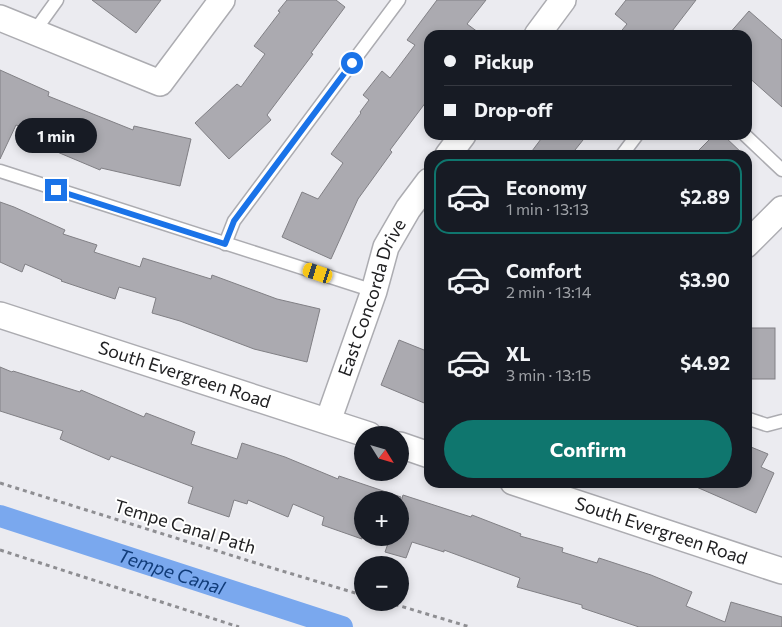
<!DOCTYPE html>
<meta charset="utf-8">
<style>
:root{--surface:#171b24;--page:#242831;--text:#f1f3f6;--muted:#9ea1a6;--line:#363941;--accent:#0f766e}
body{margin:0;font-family:Commissioner,sans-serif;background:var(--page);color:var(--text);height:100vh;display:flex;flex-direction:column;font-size:19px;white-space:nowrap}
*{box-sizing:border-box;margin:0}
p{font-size:16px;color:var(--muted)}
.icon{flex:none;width:28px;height:28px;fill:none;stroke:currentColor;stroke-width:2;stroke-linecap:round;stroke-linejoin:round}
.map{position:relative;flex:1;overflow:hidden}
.drawer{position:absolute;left:424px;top:150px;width:328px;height:338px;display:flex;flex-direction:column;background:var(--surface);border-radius:15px;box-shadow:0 2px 8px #0003}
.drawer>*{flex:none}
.guide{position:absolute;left:424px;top:30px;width:328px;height:110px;border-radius:15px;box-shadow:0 2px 8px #0003;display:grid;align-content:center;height:110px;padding:0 20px;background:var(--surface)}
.needle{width:32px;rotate:127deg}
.tools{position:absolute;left:354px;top:426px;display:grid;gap:10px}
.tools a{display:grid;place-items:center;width:55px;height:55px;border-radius:50%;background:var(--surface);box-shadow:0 2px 8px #0003;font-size:25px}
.end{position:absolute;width:22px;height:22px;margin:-11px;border:6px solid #1a73e8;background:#fff;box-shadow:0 0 0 2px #fff}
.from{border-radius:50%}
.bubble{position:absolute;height:35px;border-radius:18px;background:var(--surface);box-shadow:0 2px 8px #0003;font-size:16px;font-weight:700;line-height:35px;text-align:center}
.car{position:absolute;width:15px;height:30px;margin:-15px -8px;border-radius:6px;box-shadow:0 0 4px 1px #0007;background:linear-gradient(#f5c518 24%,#345 0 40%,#f5c518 0 76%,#345 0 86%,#f5c518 0)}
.guide b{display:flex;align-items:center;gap:18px;height:48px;font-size:19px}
.guide b+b{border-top:1px solid var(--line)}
.guide i{width:12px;height:12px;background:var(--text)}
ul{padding:9px 0 0;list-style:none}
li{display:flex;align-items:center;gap:15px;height:75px;margin:0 10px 8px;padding:0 10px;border:2px solid transparent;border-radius:15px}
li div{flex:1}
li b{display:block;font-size:19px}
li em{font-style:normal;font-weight:700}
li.current{border-color:var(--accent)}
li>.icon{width:45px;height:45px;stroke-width:1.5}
.button{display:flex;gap:10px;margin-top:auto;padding:10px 20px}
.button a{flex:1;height:58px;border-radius:30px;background:var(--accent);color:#fff;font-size:20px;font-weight:700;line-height:58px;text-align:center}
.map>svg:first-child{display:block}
</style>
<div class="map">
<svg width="782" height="627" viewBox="0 0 782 627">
<rect width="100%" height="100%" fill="#ebebf0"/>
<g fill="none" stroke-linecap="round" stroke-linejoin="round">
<!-- canal -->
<path stroke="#7aa8ee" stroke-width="22" id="s1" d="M 0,516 L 342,627"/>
</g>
<!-- building -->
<g fill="#abaab0" stroke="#818085">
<path d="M 92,0 L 161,0 L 136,33 Z"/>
<path d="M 287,0 L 336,0 L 345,7 L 311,53 L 313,54 L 267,115 L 271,120 L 229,159 L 195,123 L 237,84 L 241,87 L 265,54 L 254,46 L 280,12 L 278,11 Z"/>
<path d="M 437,0 L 486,0 L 467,24 L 482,35 L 429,35 L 429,98 L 390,150 L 392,152 L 358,199 L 331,259 L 282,237 L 302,192 L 318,199 L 343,163 L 331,154 L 361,113 L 360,112 L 369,100 L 363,95 L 382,71 L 390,78 L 415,45 L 407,40 Z"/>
<path d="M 626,0 L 696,0 L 669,35 L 618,35 L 627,24 L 615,14 Z"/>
<path d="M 749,11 L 782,40 L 782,107 L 746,75 L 746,35 L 728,35 Z"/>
<path d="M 0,70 L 49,92 L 48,96 L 133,130 L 134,126 L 191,139 L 180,186 L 101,168 L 100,170 L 43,146 L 46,138 L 16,125 L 0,159 Z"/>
<path d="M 544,135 L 587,135 L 571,155 L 529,155 Z"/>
<path d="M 714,135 L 723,135 L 744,155 L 694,155 Z"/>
<path d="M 0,202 L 14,207 L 65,230 L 63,234 L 97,245 L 94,252 L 140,267 L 143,258 L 211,279 L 212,275 L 277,299 L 320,309 L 307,362 L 254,349 L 180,321 L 152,313 L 156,298 L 119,287 L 115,299 L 61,281 L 62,280 L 25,264 L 22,272 L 0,262 Z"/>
<rect x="746" y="328" width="29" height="51"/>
<path d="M 399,340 L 429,352 L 429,405 L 381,385 Z"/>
<path d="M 0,367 L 12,372 L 13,371 L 80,392 L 81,390 L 144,417 L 146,413 L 195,432 L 191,444 L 237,459 L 242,443 L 285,457 L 338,479 L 339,476 L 401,497 L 400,500 L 362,500 L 362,539 L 322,525 L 324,517 L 293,504 L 288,517 L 248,500 L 247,504 L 234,500 L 229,517 L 188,503 L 193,487 L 111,456 L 109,460 L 60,439 L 63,431 L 0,411 Z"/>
<path d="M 746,445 L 768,454 L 761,467 L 774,473 L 756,513 L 685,482 L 746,482 Z"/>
<path d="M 403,495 L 471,517 L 472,515 L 521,534 L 520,536 L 563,548 L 562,552 L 597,563 L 599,558 L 651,575 L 692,592 L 686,606 L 725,622 L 731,602 L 782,617 L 782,627 L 639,627 L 582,608 L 582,605 L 517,587 L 520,578 L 444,550 L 444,552 L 412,542 L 406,558 L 385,552 L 390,538 L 400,538 L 400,505 Z"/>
</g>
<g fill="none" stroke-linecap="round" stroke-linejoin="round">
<!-- lane casing -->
<g stroke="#acacb1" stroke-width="15">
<g id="lane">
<path d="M 34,32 L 57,0"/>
<path d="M 745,135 L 782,170"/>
<path d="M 622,155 L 637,135"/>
<path d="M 0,171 L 374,291"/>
<path d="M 225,244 L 234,221 L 399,0"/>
<path d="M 746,418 L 767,425 L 782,421"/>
</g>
</g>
<!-- street casing -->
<g stroke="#acacb1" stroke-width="28">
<g id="street">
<path d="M 0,18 L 160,83 L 222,0"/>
<path d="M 537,35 L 563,0"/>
<path d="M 448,155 L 463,135"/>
<path d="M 746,245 L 782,209"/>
<path id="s2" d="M 0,315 L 369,435"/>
<path id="s3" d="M 328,421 L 374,291 L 386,247 L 408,209 L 429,181"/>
<path d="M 400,445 L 429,455"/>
<path id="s4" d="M 513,482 L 782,571"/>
</g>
</g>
<!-- path -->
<g stroke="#8e8e92" stroke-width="3" stroke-dasharray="4 4" stroke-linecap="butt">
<path d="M 0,483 L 259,564 L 362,595"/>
<path d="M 0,550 L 239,627"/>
<path d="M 387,602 L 470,627"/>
</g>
<!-- lane -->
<use href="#lane" stroke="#fff" stroke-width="12"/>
<!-- street -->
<use href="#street" stroke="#fff" stroke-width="25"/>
</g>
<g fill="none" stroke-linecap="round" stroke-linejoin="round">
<!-- route -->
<path stroke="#1a73e8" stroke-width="6" d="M 56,190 L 225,244 L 234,221 L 352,63"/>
</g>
<g text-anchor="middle" stroke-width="4" stroke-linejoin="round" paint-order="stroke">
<!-- street labels -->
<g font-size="18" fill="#202022" stroke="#fff">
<text dy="6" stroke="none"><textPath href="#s3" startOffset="131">East Concorda Drive</textPath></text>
<text dy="6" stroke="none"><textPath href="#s2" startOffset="194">South Evergreen Road</textPath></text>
<text transform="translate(185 527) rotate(17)" y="6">Tempe Canal Path</text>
<text dy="6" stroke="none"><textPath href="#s4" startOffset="156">South Evergreen Road</textPath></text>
</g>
<!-- water labels -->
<g font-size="19" font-style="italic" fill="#113c79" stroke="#fff">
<text dy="7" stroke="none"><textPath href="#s1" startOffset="180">Tempe Canal</textPath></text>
</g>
</g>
</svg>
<div class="tools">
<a><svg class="needle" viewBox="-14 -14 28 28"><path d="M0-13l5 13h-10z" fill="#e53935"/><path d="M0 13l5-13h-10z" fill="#9ea1a6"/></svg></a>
<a>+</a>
<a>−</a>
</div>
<i class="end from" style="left:352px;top:63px"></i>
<i class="end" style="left:56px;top:190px"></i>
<div class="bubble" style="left:15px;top:118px;width:82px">1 min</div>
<i class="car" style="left:318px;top:273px;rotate:288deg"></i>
<div class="guide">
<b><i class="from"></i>Pickup</b>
<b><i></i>Drop-off</b>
</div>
<section class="drawer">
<ul>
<li class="current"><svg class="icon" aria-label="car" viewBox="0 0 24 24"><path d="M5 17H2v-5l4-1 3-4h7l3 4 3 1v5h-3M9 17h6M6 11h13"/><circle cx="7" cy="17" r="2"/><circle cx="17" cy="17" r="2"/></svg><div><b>Economy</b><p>1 min · 13:13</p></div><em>$2.89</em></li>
<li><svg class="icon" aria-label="car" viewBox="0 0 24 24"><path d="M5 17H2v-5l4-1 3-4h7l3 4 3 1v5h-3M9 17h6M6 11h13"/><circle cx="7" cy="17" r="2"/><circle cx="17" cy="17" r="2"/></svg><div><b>Comfort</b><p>2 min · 13:14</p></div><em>$3.90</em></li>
<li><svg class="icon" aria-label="car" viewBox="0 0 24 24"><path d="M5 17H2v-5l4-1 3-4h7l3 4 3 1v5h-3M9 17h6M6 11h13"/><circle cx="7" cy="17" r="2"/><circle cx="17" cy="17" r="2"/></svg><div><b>XL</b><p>3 min · 13:15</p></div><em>$4.92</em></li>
</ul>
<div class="button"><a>Confirm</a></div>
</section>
</div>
